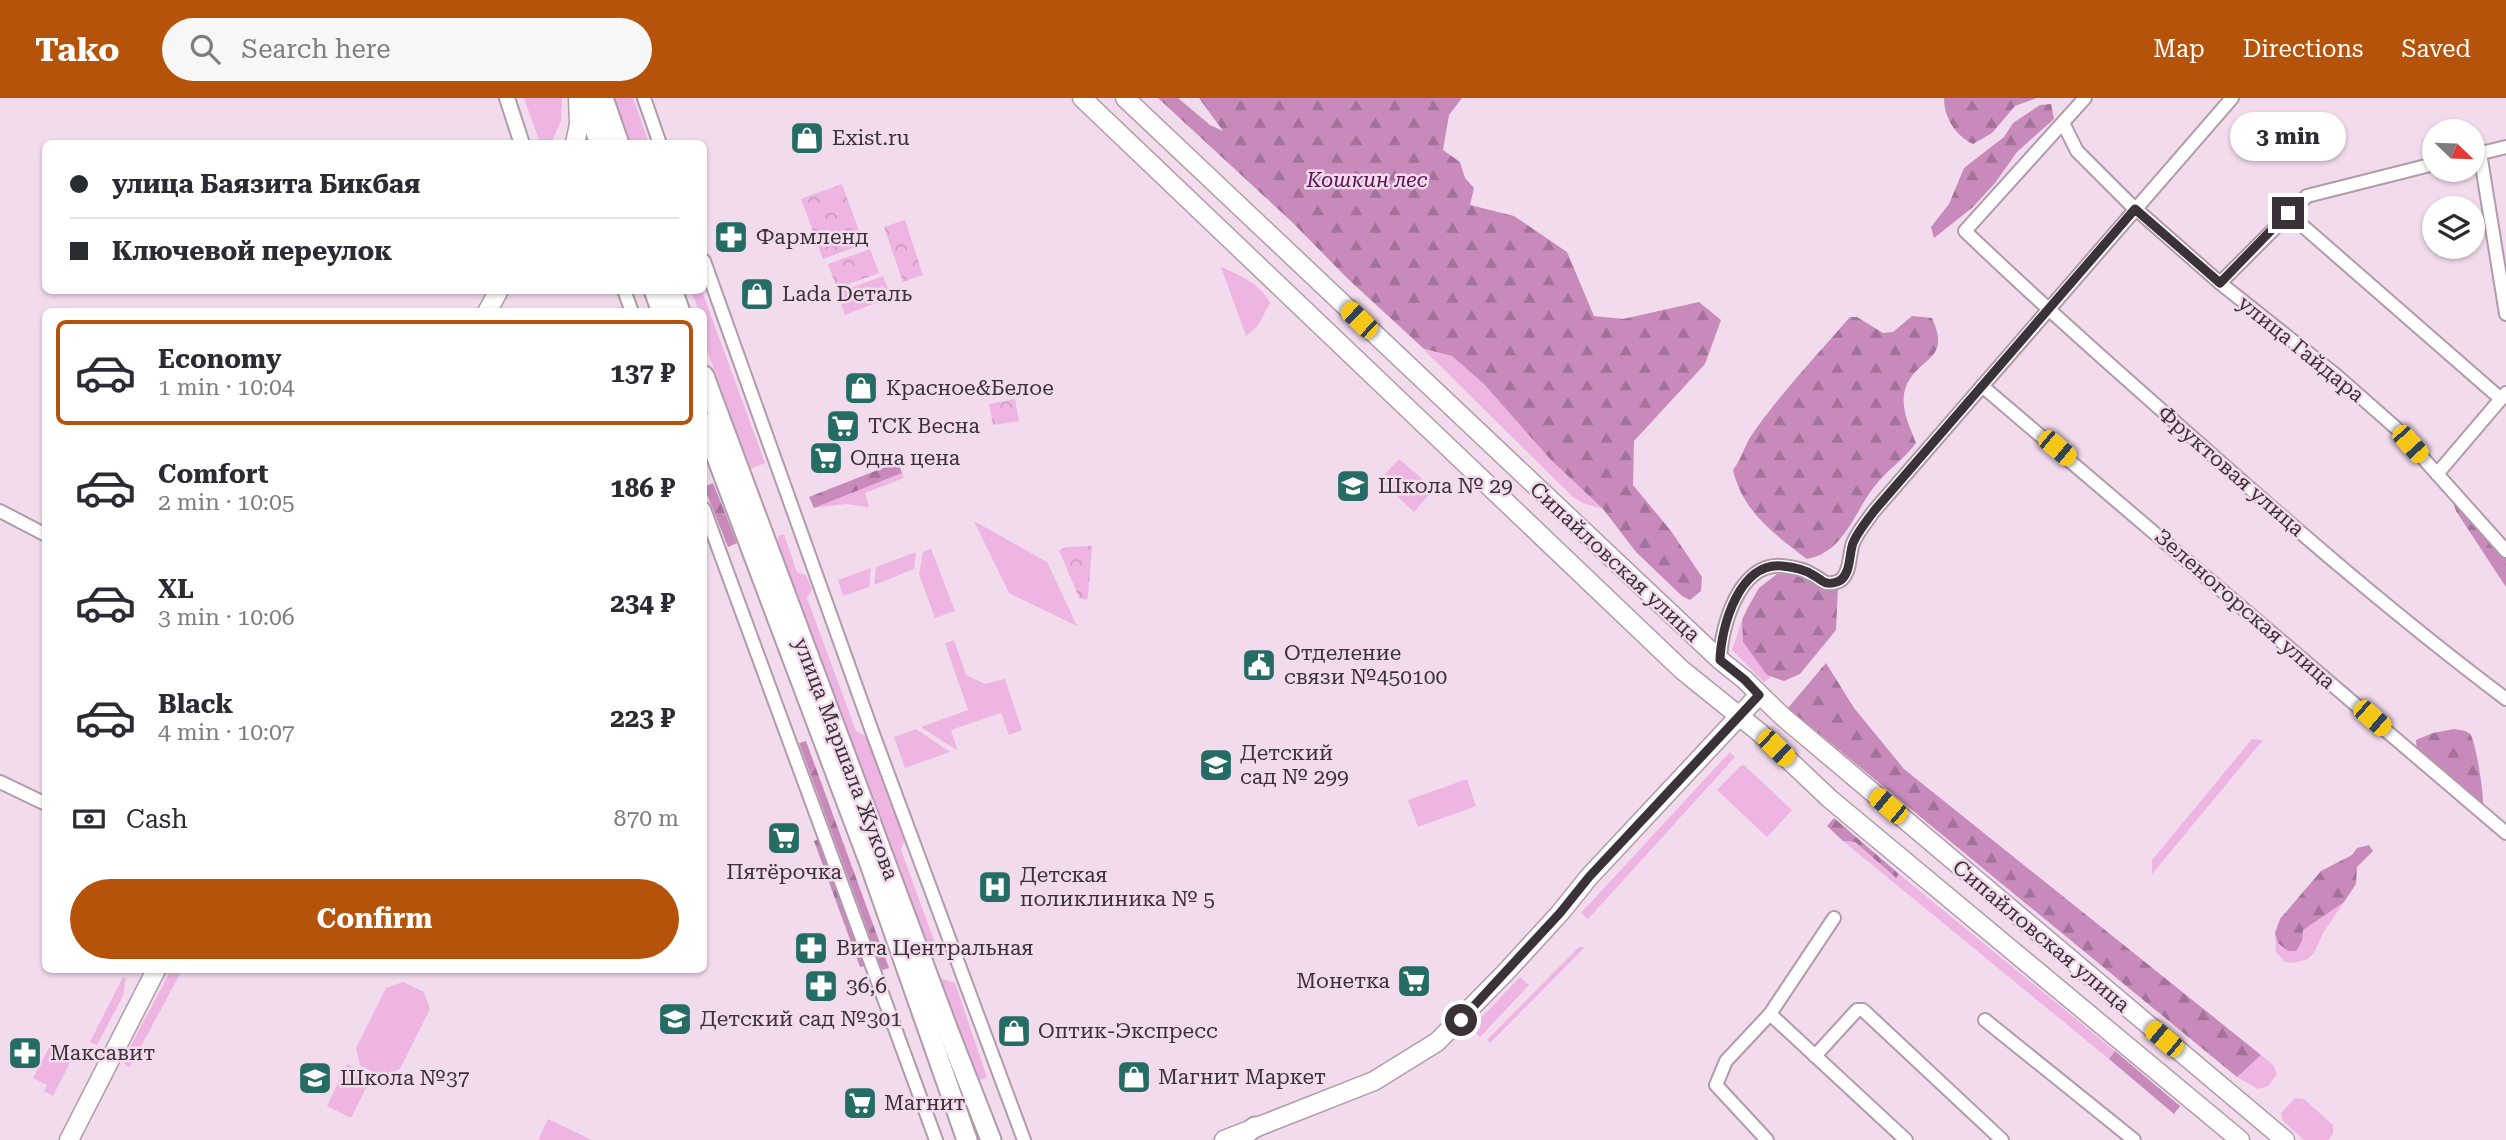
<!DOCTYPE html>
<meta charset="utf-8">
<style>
:root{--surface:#fff;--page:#f7f7f7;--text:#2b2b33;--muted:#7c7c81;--line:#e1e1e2;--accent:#b45309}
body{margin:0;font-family:"Roboto Serif",serif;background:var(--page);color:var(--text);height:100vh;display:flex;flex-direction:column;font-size:26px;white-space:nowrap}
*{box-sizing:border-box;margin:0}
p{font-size:23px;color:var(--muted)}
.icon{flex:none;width:38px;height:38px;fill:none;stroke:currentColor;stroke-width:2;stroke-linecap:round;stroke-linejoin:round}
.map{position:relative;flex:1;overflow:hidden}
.details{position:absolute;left:42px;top:210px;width:665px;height:665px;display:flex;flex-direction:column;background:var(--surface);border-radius:10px;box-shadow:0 2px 5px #0004}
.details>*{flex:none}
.guide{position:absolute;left:42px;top:42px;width:665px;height:154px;border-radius:10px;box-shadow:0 2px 5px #0004;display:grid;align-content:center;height:154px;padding:0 28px;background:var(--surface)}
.needle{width:46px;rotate:113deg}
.controls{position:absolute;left:2422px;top:21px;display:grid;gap:14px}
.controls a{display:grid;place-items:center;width:63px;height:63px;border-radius:50%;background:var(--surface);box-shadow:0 2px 5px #0004;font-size:35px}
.end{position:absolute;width:32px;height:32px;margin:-16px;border:9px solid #3a3238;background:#fff;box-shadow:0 0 0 4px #fff}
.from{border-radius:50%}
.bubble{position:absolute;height:49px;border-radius:24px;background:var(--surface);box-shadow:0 2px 5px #0004;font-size:23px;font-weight:700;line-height:49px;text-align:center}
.car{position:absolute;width:21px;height:42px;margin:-21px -10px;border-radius:9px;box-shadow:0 0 5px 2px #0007;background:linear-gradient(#f5c518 24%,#345 0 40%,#f5c518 0 76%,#345 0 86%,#f5c518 0)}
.guide b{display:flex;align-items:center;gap:24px;height:66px;font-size:26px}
.guide b+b{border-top:2px solid var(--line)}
.guide i{width:18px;height:18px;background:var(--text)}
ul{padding:12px 0 0;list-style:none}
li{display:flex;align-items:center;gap:21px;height:105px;margin:0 14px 10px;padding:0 14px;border:4px solid transparent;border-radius:10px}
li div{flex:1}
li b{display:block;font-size:26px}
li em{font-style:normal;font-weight:700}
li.current{border-color:var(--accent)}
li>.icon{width:63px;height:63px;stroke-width:1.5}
.pay{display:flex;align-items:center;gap:18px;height:77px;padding:0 28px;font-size:26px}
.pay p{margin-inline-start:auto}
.action{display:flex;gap:14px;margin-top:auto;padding:14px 28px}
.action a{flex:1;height:80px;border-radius:42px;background:var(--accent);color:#fff;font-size:28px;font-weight:700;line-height:80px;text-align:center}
header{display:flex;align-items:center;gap:42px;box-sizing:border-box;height:98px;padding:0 35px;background:var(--accent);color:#fff}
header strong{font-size:33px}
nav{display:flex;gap:38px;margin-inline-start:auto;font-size:24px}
.search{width:490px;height:63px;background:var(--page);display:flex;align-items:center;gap:18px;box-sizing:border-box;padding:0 24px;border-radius:38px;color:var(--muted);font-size:26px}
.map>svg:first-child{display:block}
</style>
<header>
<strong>Tako</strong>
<div class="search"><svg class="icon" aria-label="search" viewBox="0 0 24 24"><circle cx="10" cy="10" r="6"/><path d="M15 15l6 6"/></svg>Search here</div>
<nav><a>Map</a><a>Directions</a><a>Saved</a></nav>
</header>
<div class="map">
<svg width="2506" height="1042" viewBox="0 0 2506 1042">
<defs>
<pattern id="forest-firs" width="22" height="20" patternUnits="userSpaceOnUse" patternTransform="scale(1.75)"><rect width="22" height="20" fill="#c88abb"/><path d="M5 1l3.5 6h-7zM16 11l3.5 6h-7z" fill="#a37199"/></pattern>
<pattern id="park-crowns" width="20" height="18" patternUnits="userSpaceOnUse" patternTransform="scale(1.75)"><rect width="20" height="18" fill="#eeb5e2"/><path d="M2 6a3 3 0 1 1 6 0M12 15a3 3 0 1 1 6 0" fill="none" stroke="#cd9cc3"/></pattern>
</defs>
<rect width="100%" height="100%" fill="#f2dbed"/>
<!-- grass -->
<g fill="#eeb5e2">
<path d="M 524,0 L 562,0 L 561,23 L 551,45 L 540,45 Z"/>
<path d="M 613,0 L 633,0 L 649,45 L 629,45 Z"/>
<path d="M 1221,169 C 1239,177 1261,186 1270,205 L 1257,229 L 1246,238 Z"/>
<path d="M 883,178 L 890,195 L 888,200 L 845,217 L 837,195 Z"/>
<path d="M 691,193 L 702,193 L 765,365 L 750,371 L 705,246 L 706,235 L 704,214 L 699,213 Z"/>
<path d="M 1424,252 L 1452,258 L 1484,286 L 1550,361 L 1603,411 L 1583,405 L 1573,399 Z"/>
<path d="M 1399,361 L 1434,391 L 1414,414 L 1380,382 Z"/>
<path d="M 902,375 L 904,380 L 865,395 L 869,409 L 846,406 L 814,410 Z"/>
<path d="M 974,423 L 1047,464 L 1077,528 L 1009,495 Z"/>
<path d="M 784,436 L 797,474 L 806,477 L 812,491 L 807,500 L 856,633 L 867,639 L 905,741 L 901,752 L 939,856 L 928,861 L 778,452 L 778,438 Z"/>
<path d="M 931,451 L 955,513 L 935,520 L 919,476 L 923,454 Z"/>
<path d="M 916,454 L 914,471 L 874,487 L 876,469 Z"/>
<path d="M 871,470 L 869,489 L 843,498 L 838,482 Z"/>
<path d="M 1742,522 L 1743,544 L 1767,577 L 1771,579 L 1764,584 L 1732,552 Z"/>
<path d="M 954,542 L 966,577 L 985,586 L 1005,581 L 1022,632 L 1009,637 L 1001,615 L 951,632 L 958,653 L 921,629 L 968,612 L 945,545 Z"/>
<path d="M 916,631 L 950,654 L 905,670 L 894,639 Z"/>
<path d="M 2252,641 L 2263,642 L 2152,776 L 2152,762 Z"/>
<path d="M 1730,654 L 1735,659 L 1588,821 L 1581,815 Z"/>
<path d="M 1744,667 L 1792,712 L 1767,739 L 1717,692 L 1740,668 Z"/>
<path d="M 1467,681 L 1476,708 L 1418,729 L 1408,702 Z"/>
<path d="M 1843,743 L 1855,744 L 1895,780 L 1899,776 L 2115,953 L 2109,961 Z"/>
<path d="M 2344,804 L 2323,835 L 2315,853 L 2308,861 L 2294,865 L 2285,864 L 2276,854 L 2275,835 L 2278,845 Z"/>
<path d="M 1579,849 L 1585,849 L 1490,945 L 1487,942 Z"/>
<path d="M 171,872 L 182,872 L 130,969 L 122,964 Z"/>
<path d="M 123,879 L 126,880 L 123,898 L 97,947 L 90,944 Z"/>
<path d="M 1520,879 L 1529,887 L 1480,939 L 1471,930 Z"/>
<path d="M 943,881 L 955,885 L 987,979 L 973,985 L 939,882 Z"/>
<path d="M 403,884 L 424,894 L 430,911 L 400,971 L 383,979 L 360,967 L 356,950 L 386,890 Z"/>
<path d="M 52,944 L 75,955 L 53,998 L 44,993 L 47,987 L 33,980 Z"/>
<path d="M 2261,957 L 2273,967 L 2277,976 L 2268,988 L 2258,991 L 2237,979 Z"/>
<path d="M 347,966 L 372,978 L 351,1020 L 327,1008 Z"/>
<path d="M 2295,1000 L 2304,1001 L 2333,1027 L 2333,1036 L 2328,1042 L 2304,1042 L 2283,1023 L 2281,1015 Z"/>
<path d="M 548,1021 L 592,1042 L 538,1042 Z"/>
</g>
<!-- forest -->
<g fill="url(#forest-firs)">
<path d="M 1158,0 L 1178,0 L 1210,27 L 1223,33 L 1199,0 L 1462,0 L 1449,17 L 1443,52 L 1460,64 L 1465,80 L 1474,90 L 1470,107 L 1514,118 L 1567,154 L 1594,218 L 1623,221 L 1699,204 L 1721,222 L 1705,266 L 1634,343 L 1633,387 L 1671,433 L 1702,479 L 1701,493 L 1690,502 L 1682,498 L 1636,454 L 1603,411 L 1550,361 L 1484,286 L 1452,258 L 1424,251 L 1347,180 L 1292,124 Z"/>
<path d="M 1944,0 L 2037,0 L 2015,8 L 1992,35 L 1973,46 C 1956,38 1944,20 1944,0 Z"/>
<path d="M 2051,6 L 2054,21 L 2017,54 L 1995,85 L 1973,109 L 1934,140 L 1931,129 L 1949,106 L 1964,70 L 2004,39 L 2013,25 L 2040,7 Z"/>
<path d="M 1912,218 L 1932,220 C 1951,262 1921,258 1907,286 C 1898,306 1909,327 1916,345 C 1905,360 1890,370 1878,384 C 1855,410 1846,454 1807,461 C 1774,436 1743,414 1733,372 C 1741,362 1744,349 1751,338 C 1780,296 1816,258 1850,219 L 1857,219 L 1883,235 L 1893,234 Z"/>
<path d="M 898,364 L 902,375 L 814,410 L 809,399 Z"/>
<path d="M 713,385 L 737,445 L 728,449 L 704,389 Z"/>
<path d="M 2451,398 L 2506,458 L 2506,489 L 2456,413 Z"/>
<path d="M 1777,476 L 1800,476 L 1838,488 L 1836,532 L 1800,576 L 1784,583 L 1767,577 L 1743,544 L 1742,522 L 1747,511 L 1759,490 Z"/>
<path d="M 1826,565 L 1854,610 L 1904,671 L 2261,957 L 2237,979 L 1788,610 Z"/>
<path d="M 2454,631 C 2459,632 2466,632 2470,636 C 2476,643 2484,698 2483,707 L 2417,655 L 2416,642 L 2433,635 Z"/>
<path d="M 806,643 L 889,870 L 882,872 L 799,645 Z"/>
<path d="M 1834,720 L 1899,776 L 1896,780 L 1855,744 L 1843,743 L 1827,728 Z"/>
<path d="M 821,740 L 868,867 L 860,869 L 814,743 Z"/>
<path d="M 2369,747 L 2373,753 L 2357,769 L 2356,786 L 2344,804 L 2303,832 L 2302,843 L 2296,853 L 2288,853 L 2278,845 L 2275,835 L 2280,821 L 2321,773 L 2352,757 L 2357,750 Z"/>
<path d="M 2115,953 L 2180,1008 L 2174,1016 L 2109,961 Z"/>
</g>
<!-- park -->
<g fill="url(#park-crowns)">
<path d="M 842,86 L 864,146 L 823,161 L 801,101 Z"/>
<path d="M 905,122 L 923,177 L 903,184 L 884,129 Z"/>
<path d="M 870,151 L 879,175 L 837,190 L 828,166 Z"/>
<path d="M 1015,301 L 1019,323 L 993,327 L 989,306 Z"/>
<path d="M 1092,448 L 1088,499 L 1086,502 L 1079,500 L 1059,452 L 1067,449 Z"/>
</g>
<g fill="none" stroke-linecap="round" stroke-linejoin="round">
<!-- minor casing -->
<g stroke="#b19bab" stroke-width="16">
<g id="minor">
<path d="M 644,0 L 660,46"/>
<path d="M 2085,0 L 1965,133 C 2039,204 2116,272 2193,340 C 2294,430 2397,519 2506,601"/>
<path d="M 2063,25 L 2077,53 L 2129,105 L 2220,185 L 2337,278 L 2396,330 L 2506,453"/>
<path d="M 2480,55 L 2506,216"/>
<path d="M 2473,57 L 2506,49"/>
<path d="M 2288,115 L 2501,301"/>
<path d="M 704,163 L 873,636 L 1024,1042"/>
<path d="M 2220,185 L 2307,98 L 2434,66"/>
<path d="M 624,192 L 632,214"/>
<path d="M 1982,288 L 2506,735"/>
<path d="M 2437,376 L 2506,295"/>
<path d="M 704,411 L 936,1042"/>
<path d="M 0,413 L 46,437"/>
<path d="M 1720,562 C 1721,529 1739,464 1782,468 C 1793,469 1804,471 1813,477 C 1818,479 1822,484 1827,485 C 1831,486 1839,484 1842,481 C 1851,472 1849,456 1853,445 C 1858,433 1867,423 1874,413 L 2232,0"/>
<path d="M 0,684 L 46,706"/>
<path d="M 1770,916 L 1906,1042"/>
<path d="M 1985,922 L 2134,1042"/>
<path d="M 1815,958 L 1857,912 L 1863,912 L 2002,1042"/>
<path d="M 1767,1042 L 1716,987 L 1726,963 L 1770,916 L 1834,820"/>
</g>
</g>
<!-- tertiary casing -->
<g stroke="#b19bab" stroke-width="18">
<path id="tertiary" d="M 507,0 L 522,46"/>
</g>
<!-- secondary casing -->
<g stroke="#b19bab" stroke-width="21">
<g id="secondary">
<path d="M 1082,0 L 1682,572 L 1759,634 L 1830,701 L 2240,1042"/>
<path d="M 1125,0 L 1720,562 L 1745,582 L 1782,618 L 2285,1042"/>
<path d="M 575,46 L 579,26 L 578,0"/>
<path d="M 487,214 L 499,192"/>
<path d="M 69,1042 L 156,872"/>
<path d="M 1224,1042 L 1374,983 L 1437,944 L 1504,876 L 1560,815 L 1589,779 L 1759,597"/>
</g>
</g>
<!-- primary casing -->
<g stroke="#b19bab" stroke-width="23">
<g id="primary">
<path d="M 584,0 L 600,46"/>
<path d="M 603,0 L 619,46"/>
<path d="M 654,192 L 662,214"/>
<path d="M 672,192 L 680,214"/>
<path d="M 704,278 L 948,932 L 991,1042"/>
<path d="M 704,325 L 870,766 L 967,1042"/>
<path d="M 1237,1042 L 1255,1029"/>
</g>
</g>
<!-- minor -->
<use href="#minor" stroke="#fff" stroke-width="12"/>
<!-- tertiary -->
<use href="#tertiary" stroke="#fff" stroke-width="14"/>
<!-- secondary -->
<use href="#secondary" stroke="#fff" stroke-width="18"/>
<!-- primary -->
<use href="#primary" stroke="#fff" stroke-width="19"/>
</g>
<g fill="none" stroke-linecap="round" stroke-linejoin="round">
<!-- route -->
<path stroke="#3a3238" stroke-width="9" d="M 1461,922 L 1560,815 L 1589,779 L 1759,597 L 1745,582 L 1720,562 C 1721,529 1739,464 1782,468 C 1793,469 1804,471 1813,477 C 1818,479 1822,484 1827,485 C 1831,486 1839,484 1842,481 C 1851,472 1849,456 1853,445 C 1858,433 1867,423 1874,413 L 2135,111 L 2220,185 L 2288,115"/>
</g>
<!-- icons -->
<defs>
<g id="shop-square" transform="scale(1.75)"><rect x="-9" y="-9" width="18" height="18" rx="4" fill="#246c64" stroke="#f2dbed"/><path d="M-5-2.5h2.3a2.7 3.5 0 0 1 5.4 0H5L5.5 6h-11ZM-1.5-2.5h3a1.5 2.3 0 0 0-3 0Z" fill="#fff"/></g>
<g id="pharmacy-square" transform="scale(1.75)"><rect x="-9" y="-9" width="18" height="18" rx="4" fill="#246c64" stroke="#f2dbed"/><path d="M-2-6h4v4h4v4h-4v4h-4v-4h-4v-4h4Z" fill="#fff"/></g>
<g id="supermarket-square" transform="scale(1.75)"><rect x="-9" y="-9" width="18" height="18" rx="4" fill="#246c64" stroke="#f2dbed"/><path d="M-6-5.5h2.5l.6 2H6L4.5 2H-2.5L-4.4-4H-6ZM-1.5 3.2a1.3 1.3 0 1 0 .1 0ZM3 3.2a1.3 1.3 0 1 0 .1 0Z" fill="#fff"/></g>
<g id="school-square" transform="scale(1.75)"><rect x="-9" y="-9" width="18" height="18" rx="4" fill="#246c64" stroke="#f2dbed"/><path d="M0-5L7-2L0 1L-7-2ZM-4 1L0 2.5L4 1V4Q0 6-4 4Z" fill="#fff"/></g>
<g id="civic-square" transform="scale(1.75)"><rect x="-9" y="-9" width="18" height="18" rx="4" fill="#246c64" stroke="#f2dbed"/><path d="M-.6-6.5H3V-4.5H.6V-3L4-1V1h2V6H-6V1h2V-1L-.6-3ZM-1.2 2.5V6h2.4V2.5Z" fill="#fff"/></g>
<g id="hospital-square" transform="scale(1.75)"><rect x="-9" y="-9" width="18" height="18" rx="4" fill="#246c64" stroke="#f2dbed"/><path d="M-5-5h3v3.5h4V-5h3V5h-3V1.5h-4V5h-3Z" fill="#fff"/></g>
</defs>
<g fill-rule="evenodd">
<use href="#shop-square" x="807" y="40"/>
<use href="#pharmacy-square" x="731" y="139"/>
<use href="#shop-square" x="757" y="196"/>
<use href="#shop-square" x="861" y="290"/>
<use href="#supermarket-square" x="843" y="328"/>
<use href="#supermarket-square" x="826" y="360"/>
<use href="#school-square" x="1353" y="388"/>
<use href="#civic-square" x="1259" y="567"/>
<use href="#school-square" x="1216" y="667"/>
<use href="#supermarket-square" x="784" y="740"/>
<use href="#hospital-square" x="995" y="789"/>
<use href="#pharmacy-square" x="811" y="850"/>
<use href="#supermarket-square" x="1414" y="883"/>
<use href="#pharmacy-square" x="821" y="888"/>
<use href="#school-square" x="675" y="921"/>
<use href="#shop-square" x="1014" y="933"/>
<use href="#pharmacy-square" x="25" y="955"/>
<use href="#shop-square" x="1134" y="979"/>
<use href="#school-square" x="315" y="980"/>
<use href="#supermarket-square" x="860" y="1005"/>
</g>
<g text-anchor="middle" stroke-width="5" stroke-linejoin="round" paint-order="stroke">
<!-- poi labels -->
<g font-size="21" fill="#3a3238" stroke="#f2dbed" text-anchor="start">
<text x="832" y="47">Exist.ru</text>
<text x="756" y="146">Фармленд</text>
<text x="782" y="203">Lada Dеталь</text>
<text x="886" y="297">Красное&amp;Белое</text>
<text x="868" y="335">ТСК Весна</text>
<text x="850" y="367">Одна цена</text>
<text x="1378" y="395">Школа № 29</text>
<text x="1284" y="562">Отделение<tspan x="1284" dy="24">связи №450100</tspan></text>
<text x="1240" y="662">Детский<tspan x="1240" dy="24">сад № 299</tspan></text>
<text x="784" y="781" text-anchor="middle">Пятёрочка</text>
<text x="1020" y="784">Детская<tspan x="1020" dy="24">поликлиника № 5</tspan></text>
<text x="836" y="857">Вита Центральная</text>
<text x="1390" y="890" text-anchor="end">Монетка</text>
<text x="846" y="895">36,6</text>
<text x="700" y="928">Детский сад №301</text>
<text x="1038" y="940">Оптик-Экспресс</text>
<text x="50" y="962">Максавит</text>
<text x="1158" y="986">Магнит Маркет</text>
<text x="340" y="987">Школа №37</text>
<text x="884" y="1012">Магнит</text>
</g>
<!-- park labels -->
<g font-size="21" font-style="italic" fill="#5d1453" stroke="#f2dbed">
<text x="1367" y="89">Кошкин лес</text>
</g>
<!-- street labels -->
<g font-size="21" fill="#3a3238" stroke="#f2dbed">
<text transform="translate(2301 251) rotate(39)" y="7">улица Гайдара</text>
<text transform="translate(2231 373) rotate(41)" y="7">Фруктовая улица</text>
<text transform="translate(1615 464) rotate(43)" y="7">Сипайловская улица</text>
<text transform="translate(2245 511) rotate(41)" y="7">Зеленогорская улица</text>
<text transform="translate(846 661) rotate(69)" y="7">улица Маршала Жукова</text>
<text transform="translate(2041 838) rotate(40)" y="7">Сипайловская улица</text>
</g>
</g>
</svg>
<div class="controls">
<a><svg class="needle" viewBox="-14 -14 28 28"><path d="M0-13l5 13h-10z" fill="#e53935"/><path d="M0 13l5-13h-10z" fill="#7c7c81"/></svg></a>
<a><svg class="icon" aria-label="layers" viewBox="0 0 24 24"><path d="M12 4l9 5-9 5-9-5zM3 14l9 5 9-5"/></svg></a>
</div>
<i class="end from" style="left:1461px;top:922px"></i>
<i class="end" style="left:2288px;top:115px"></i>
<div class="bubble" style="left:2230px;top:14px;width:116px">3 min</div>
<i class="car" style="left:1359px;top:222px;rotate:314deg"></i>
<i class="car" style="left:2410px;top:346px;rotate:138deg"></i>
<i class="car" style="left:2057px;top:350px;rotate:130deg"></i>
<i class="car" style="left:2372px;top:620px;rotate:131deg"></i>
<i class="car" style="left:1776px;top:650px;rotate:134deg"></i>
<i class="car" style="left:1888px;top:708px;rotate:310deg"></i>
<i class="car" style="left:2164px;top:941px;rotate:310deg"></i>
<div class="guide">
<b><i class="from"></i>улица Баязита Бикбая</b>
<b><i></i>Ключевой переулок</b>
</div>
<section class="details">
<ul>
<li class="current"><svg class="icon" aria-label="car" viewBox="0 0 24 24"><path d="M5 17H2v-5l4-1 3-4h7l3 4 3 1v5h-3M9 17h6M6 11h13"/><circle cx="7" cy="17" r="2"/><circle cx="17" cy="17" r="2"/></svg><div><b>Economy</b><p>1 min · 10:04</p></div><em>137 ₽</em></li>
<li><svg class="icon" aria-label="car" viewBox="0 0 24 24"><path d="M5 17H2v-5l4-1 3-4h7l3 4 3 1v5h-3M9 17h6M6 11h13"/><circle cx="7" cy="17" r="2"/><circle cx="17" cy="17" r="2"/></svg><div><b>Comfort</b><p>2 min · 10:05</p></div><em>186 ₽</em></li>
<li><svg class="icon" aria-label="car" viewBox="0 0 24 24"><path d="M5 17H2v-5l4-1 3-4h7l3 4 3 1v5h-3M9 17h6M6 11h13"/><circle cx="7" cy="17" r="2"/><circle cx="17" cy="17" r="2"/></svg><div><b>XL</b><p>3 min · 10:06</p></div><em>234 ₽</em></li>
<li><svg class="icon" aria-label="car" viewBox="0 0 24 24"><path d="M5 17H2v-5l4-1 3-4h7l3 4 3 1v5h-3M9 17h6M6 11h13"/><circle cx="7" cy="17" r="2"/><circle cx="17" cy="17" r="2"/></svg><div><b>Black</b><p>4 min · 10:07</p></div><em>223 ₽</em></li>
</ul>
<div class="pay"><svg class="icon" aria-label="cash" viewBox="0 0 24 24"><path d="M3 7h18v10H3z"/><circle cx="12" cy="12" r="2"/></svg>Cash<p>870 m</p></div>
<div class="action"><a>Confirm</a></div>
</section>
</div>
